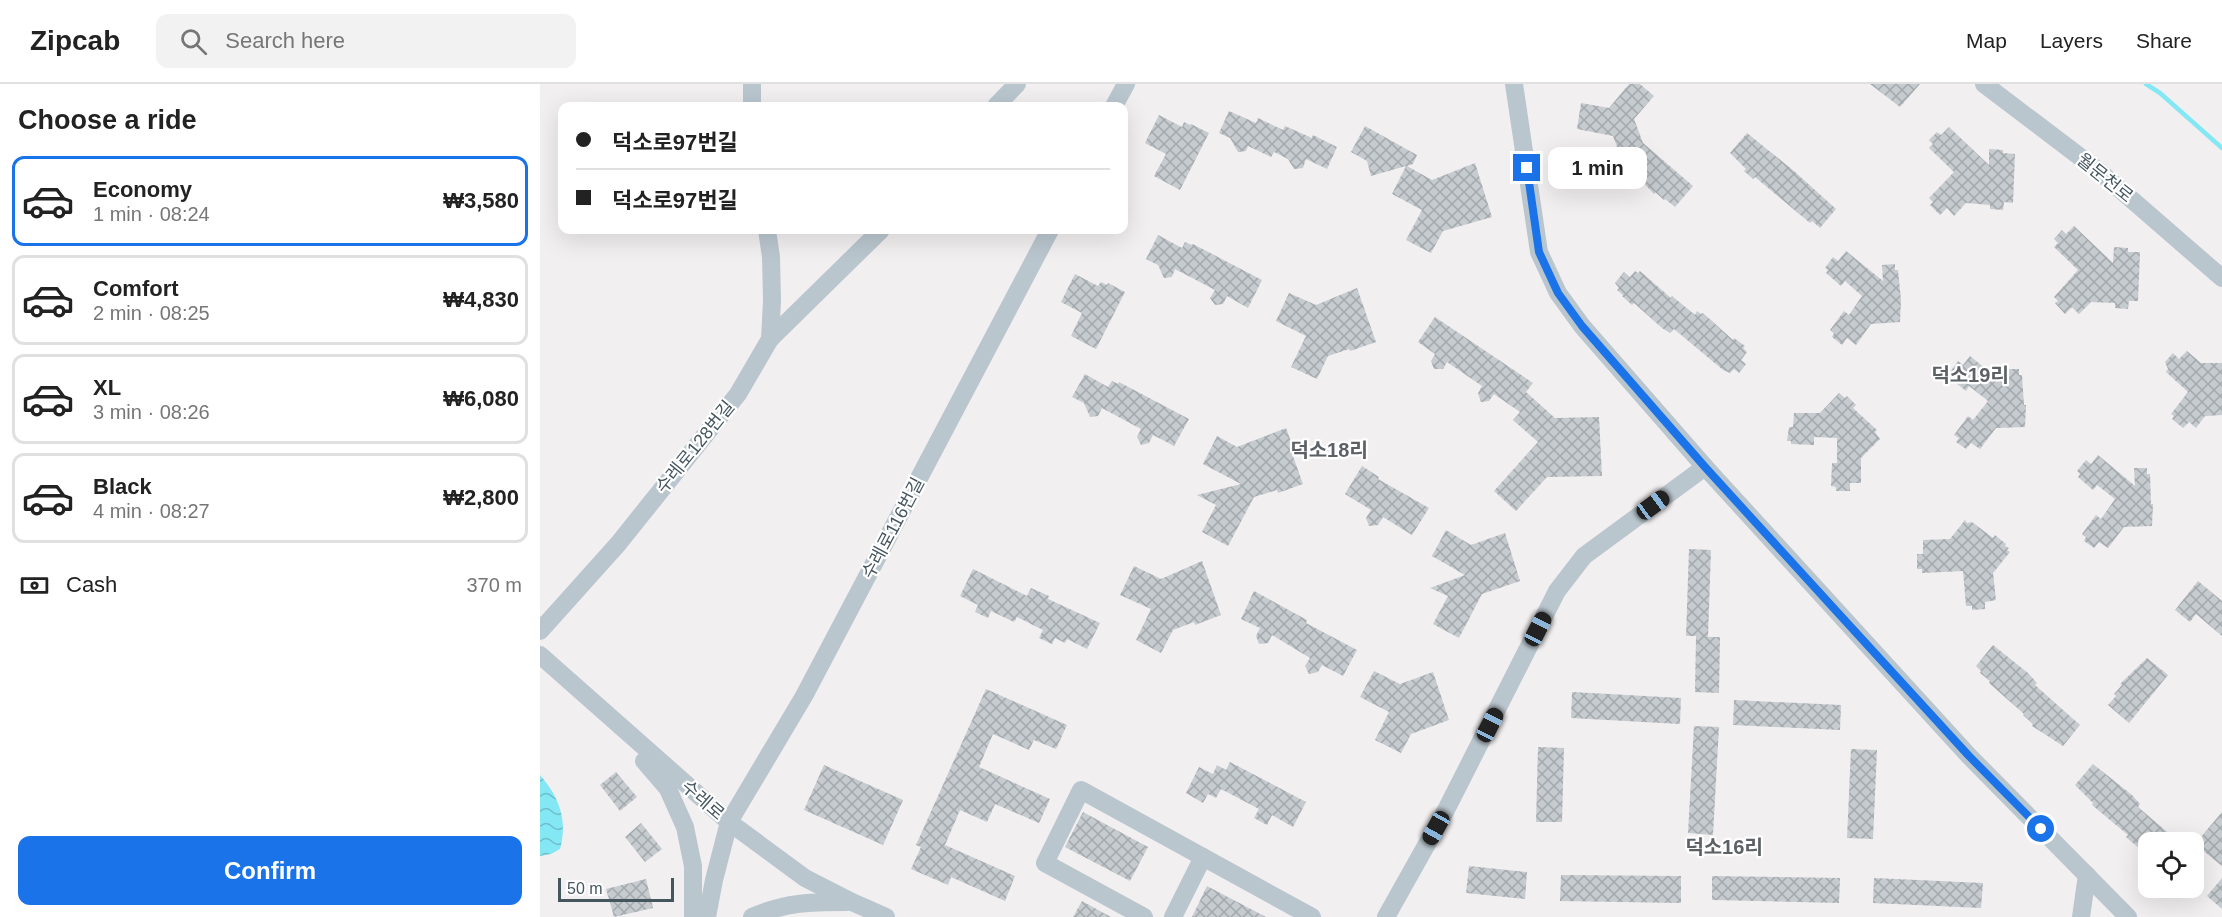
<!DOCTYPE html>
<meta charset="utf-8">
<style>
:root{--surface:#fff;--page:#f2f2f2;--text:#222;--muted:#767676;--line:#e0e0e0;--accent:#1a73e8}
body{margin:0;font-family:Arial,"Noto Sans KR",sans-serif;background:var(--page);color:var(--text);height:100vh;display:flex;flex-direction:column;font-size:22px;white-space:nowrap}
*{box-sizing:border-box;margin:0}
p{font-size:20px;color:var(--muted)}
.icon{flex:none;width:33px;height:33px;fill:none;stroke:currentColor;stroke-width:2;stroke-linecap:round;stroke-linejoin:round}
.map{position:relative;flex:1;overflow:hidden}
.drawer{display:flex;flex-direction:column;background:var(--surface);width:540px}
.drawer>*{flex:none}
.top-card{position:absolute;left:18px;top:18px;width:570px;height:132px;border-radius:12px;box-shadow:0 6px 24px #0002;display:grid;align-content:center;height:132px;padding:0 18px;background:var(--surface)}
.tools{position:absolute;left:1598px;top:748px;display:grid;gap:12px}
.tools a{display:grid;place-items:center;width:66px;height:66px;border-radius:12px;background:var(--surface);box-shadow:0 6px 24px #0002;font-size:30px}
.scale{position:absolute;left:18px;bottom:15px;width:116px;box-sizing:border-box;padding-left:6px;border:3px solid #46565f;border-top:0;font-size:16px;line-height:21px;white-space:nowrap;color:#46565f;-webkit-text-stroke:4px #fff;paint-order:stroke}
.end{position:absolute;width:27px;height:27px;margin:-14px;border:8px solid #1a73e8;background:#fff;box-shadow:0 0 0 3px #fff}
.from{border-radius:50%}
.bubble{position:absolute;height:42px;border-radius:12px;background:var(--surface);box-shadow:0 6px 24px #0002;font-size:20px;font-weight:600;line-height:42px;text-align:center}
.car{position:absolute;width:18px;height:36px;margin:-18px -9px;border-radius:8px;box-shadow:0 0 4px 2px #0007;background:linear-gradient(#222 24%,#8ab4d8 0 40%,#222 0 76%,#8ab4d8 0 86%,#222 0)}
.top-card b{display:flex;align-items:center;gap:21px;height:57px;font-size:22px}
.top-card b+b{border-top:2px solid var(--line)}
.top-card i{width:15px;height:15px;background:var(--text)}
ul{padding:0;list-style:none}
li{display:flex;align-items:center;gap:18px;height:90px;margin:0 12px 9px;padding:0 6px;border:3px solid var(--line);border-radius:12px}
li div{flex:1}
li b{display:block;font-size:22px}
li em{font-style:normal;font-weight:600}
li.current{border-color:var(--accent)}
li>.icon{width:54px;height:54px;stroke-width:1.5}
h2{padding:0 18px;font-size:27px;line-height:72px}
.pay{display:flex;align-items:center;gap:15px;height:66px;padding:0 18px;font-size:22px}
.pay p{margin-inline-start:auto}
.button{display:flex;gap:12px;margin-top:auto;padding:12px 18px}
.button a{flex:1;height:69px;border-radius:12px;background:var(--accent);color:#fff;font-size:24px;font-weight:600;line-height:69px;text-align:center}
header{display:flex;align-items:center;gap:36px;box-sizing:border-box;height:84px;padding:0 30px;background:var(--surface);border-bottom:2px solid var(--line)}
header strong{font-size:28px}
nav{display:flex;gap:33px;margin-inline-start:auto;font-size:21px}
.search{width:420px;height:54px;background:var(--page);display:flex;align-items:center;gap:15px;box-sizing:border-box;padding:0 21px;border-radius:12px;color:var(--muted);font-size:22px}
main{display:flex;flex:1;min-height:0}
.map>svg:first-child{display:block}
</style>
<header>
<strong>Zipcab</strong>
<div class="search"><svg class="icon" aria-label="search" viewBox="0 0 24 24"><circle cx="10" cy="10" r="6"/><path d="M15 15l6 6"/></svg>Search here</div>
<nav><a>Map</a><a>Layers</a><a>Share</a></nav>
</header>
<main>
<section class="drawer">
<h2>Choose a ride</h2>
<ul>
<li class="current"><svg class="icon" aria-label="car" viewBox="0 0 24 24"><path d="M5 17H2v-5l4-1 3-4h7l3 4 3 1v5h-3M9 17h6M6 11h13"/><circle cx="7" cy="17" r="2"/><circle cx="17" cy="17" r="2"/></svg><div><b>Economy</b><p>1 min · 08:24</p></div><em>₩3,580</em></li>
<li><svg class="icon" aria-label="car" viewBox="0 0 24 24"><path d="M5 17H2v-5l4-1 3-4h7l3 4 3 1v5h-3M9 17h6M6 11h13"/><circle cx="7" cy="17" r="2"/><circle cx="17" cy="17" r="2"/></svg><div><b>Comfort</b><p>2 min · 08:25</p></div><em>₩4,830</em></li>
<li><svg class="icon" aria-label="car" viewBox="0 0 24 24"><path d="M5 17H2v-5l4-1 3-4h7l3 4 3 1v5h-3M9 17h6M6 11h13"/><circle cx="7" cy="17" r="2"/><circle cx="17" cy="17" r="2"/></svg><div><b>XL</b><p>3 min · 08:26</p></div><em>₩6,080</em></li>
<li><svg class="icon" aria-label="car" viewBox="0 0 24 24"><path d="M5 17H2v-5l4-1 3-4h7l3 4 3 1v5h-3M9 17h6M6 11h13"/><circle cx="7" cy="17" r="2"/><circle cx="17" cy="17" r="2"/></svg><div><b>Black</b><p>4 min · 08:27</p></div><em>₩2,800</em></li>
</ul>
<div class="pay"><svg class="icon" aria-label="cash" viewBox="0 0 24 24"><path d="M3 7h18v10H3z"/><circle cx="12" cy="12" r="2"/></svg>Cash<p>370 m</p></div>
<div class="button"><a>Confirm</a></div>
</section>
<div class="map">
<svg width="1682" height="833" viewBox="0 0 1682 833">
<defs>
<pattern id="water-waves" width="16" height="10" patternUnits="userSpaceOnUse" patternTransform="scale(1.5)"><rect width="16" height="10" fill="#84e8f4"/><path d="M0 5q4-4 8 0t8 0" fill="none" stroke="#6ebfc9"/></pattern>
<pattern id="building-cross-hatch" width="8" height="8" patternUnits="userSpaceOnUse" patternTransform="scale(1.5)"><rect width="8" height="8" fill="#c6cbd0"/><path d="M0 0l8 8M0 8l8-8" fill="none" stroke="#a3a8ac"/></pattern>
</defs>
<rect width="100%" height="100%" fill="#f2eff0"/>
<!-- water -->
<path fill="url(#water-waves)" d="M 0,691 C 19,713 28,736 20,765 L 11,770 L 0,772 Z"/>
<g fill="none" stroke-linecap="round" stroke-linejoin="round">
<!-- stream -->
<path stroke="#84e8f4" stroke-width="4.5" d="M 1606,0 L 1620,9 L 1682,64"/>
</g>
<!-- building -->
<g fill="url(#building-cross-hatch)">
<path d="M 1089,0 L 1100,0 L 1114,12 L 1094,35 L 1103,59 L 1153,102 L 1135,123 L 1125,115 L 1124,116 L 1115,108 L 1114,110 L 1096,91 L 1097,90 L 1082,76 L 1073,52 L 1037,45 L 1041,19 L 1069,24 Z"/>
<path d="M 1330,0 L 1380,0 L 1360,23 Z"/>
<path d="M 689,27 L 716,39 L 718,34 L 743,46 L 745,42 L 772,54 L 773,51 L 797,63 L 787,85 L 766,75 L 763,84 L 754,85 L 748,75 L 734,68 L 731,73 L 708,62 L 706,67 L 698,68 L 690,54 L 679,49 Z"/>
<path d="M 619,31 L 642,43 L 644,38 L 650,41 L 651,40 L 669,49 L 640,106 L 614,92 L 626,70 L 605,59 Z"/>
<path d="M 825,42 L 877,71 L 873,80 L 867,82 L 892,96 L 935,79 L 952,133 L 903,147 L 891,169 L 866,156 L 882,126 L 852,110 L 866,82 L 831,92 L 827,77 L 811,68 Z"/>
<path d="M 1409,43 L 1449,81 L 1449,65 L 1463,66 L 1463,69 L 1475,70 L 1473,119 L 1464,118 L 1463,126 L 1450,125 L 1450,121 L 1426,119 L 1414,132 L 1407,124 L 1400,131 L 1390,121 L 1393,118 L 1389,114 L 1414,88 L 1389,64 L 1393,60 L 1389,56 L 1397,48 L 1401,51 Z"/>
<path d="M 1207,49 L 1254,87 L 1296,125 L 1280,144 L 1272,137 L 1270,139 L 1215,93 L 1213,95 L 1204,87 L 1206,85 L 1190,69 Z"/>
<path d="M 1534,142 L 1573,179 L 1574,163 L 1588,164 L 1588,168 L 1600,168 L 1598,217 L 1589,217 L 1588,225 L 1575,224 L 1575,219 L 1551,218 L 1539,230 L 1532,223 L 1525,230 L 1515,219 L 1518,217 L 1514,213 L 1538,186 L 1514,163 L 1518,159 L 1514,155 L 1522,146 L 1526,150 Z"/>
<path d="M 618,151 L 642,164 L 645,158 L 652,161 L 653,160 L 722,196 L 708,224 L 687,212 L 683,220 L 675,221 L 670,214 L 675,206 L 635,185 L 632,193 L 624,194 L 618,181 L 606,175 Z"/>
<path d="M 1306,167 L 1343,197 L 1342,181 L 1355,180 L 1355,186 L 1358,186 L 1361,216 L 1360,238 L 1331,240 L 1316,261 L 1307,254 L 1302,261 L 1292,253 L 1294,249 L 1290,246 L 1304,227 L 1309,231 L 1322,212 L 1305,197 L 1301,202 L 1286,189 L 1288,186 L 1285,184 L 1293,173 L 1298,177 Z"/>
<path d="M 1095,187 L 1098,189 L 1100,187 L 1131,214 L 1132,212 L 1155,231 L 1157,227 L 1161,230 L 1163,229 L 1193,256 L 1194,254 L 1205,262 L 1203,264 L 1207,268 L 1201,276 L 1206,280 L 1199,289 L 1194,285 L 1190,289 L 1183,286 L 1134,245 L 1130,249 L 1122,244 L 1094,219 L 1092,221 L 1082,212 L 1083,211 L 1077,206 L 1079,204 L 1075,199 L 1084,188 L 1090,193 Z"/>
<path d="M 535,190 L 558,202 L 561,198 L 567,201 L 568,199 L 585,208 L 556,265 L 531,252 L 542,229 L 521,218 Z"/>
<path d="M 817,204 L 836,258 L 810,267 L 809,265 L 788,272 L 777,295 L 751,283 L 766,252 L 736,237 L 749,209 L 776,221 Z"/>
<path d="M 895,233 L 993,299 L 986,308 L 1015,334 L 1059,333 L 1062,392 L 1007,393 L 976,427 L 954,407 L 998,358 L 973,336 L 980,328 L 954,310 L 949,317 L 941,318 L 938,309 L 942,302 L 907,278 L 903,285 L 894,285 L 891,277 L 895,270 L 878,258 Z"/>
<path d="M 1647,267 L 1661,279 L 1682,279 L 1682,331 L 1665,332 L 1656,344 L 1649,338 L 1643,344 L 1632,335 L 1634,332 L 1631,330 L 1648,308 L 1626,288 L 1628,285 L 1625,278 L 1633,269 L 1639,275 Z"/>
<path d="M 1430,272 L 1468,303 L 1466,285 L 1479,285 L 1479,291 L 1482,291 L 1484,321 L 1486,321 L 1485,343 L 1456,344 L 1440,365 L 1431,359 L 1426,365 L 1416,358 L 1419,354 L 1414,351 L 1428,332 L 1433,336 L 1448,317 L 1429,302 L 1426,307 L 1410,294 L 1413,291 L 1410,288 L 1418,277 L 1423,281 Z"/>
<path d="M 545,290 L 568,303 L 572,297 L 578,300 L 579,298 L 649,335 L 634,362 L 613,351 L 609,359 L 601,361 L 597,353 L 601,345 L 562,324 L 558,332 L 550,333 L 544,319 L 532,313 Z"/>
<path d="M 1299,309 L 1305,314 L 1307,312 L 1316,321 L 1313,324 L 1337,346 L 1335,348 L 1340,355 L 1321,374 L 1321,399 L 1310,399 L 1310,407 L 1296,407 L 1296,403 L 1291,402 L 1292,379 L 1297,379 L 1297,354 L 1274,353 L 1274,361 L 1251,360 L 1251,357 L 1247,357 L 1249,343 L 1253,343 L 1254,329 L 1280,329 Z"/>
<path d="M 746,344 L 753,363 L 750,364 L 763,400 L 738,409 L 737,406 L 714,413 L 688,462 L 662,448 L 676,421 L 657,411 L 701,400 L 663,380 L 677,352 L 697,363 Z"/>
<path d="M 1558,371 L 1595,402 L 1594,384 L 1607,384 L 1607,390 L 1610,390 L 1611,420 L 1613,420 L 1612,442 L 1584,443 L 1568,464 L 1559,458 L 1554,464 L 1544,457 L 1546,453 L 1542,450 L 1556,431 L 1561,435 L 1575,415 L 1557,401 L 1553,406 L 1538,393 L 1540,390 L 1537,387 L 1546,376 L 1551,380 Z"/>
<path d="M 822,382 L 839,393 L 838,395 L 889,424 L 872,451 L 843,433 L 838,441 L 829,442 L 826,434 L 831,426 L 805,410 Z"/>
<path d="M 1425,436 L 1427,439 L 1432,438 L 1453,454 L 1455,451 L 1466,460 L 1465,462 L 1469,464 L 1467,466 L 1470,468 L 1453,489 L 1456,516 L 1445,518 L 1445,525 L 1432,526 L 1432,522 L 1426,522 L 1423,487 L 1382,489 L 1382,485 L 1377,485 L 1377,470 L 1383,470 L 1383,456 L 1410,455 Z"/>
<path d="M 906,446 L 931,461 L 965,449 L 980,497 L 942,510 L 919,554 L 893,540 L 908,512 L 890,504 L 925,491 L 892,472 Z"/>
<path d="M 1149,465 L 1171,466 L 1168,553 L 1180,553 L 1179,609 L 1155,608 L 1156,552 L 1146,552 Z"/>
<path d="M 662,477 L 681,531 L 655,541 L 654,538 L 633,546 L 621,569 L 596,556 L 611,525 L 580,511 L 594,482 L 621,495 Z"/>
<path d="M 433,485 L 487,512 L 491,504 L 509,512 L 508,515 L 560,539 L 547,565 L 527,555 L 525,559 L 515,554 L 512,560 L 499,554 L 503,546 L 477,533 L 474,538 L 451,527 L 448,534 L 435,528 L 438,521 L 420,512 Z"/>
<path d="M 1658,497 L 1682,517 L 1682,552 L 1656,530 L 1650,538 L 1635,526 Z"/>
<path d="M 714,507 L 767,536 L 766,539 L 817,566 L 803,592 L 782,581 L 778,588 L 769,590 L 765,582 L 770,574 L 732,551 L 728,559 L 719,560 L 716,552 L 720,544 L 701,535 Z"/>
<path d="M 1453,561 L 1488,589 L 1497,599 L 1495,601 L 1540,641 L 1523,662 L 1492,642 L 1493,640 L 1483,631 L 1484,630 L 1449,599 L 1450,597 L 1440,589 L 1441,587 L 1436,582 Z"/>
<path d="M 1607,574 L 1628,591 L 1589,639 L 1568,621 L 1576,612 L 1574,610 L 1582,601 L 1580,600 Z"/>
<path d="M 834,587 L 860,600 L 893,588 L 909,636 L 871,650 L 861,669 L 835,656 L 849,628 L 820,613 Z"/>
<path d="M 446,605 L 527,641 L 516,665 L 494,656 L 489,666 L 453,650 L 439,683 L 510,715 L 499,739 L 455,720 L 447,738 L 420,726 L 405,761 L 475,792 L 465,817 L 411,793 L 408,801 L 371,785 L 381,763 L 376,761 Z"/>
<path d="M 1032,608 L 1141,614 L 1140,640 L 1031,634 Z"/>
<path d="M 1194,616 L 1301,621 L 1300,646 L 1193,641 Z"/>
<path d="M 1154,642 L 1179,643 L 1173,751 L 1148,749 Z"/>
<path d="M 998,663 L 1024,664 L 1022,738 L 996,738 Z"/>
<path d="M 1311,665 L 1337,666 L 1333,755 L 1307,754 Z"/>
<path d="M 690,678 L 766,718 L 753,743 L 732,731 L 727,741 L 714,734 L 719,725 L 681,705 L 676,714 L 668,710 L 663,719 L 646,709 L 659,683 L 673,690 L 677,681 L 686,686 Z"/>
<path d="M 1553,680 L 1592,711 L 1600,720 L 1598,723 L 1640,759 L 1608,759 L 1608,772 L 1586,753 L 1588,751 L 1552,721 L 1553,719 L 1535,701 Z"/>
<path d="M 284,681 L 363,716 L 343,761 L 264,726 Z"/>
<path d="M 76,688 L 97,713 L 80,727 L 60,701 Z"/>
<path d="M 543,728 L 608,763 L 590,797 L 525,763 Z"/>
<path d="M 1682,728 L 1682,782 L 1655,760 Z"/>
<path d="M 101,739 L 122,765 L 105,778 L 85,753 Z"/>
<path d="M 929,782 L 987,788 L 985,815 L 926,809 Z"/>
<path d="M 1021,791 L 1141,792 L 1141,819 L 1020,817 Z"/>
<path d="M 1172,792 L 1300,794 L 1299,819 L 1172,816 Z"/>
<path d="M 1334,794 L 1443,799 L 1441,824 L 1333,819 Z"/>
<path d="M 1682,794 L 1682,825 L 1667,812 Z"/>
<path d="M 106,795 L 113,824 L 74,833 L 66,805 Z"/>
<path d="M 667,802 L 726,833 L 652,833 Z"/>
<path d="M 542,817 L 571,833 L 533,833 Z"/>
</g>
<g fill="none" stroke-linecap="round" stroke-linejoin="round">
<!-- minor -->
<g stroke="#bac6ce" stroke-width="18">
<path d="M 212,0 L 212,22"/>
<path d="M 974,0 L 999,168 L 1018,209 L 1042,242 L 1165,383 L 1429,672 L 1588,833"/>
<path d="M 1444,0 L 1560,88 L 1682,194"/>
<path d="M 456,22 L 477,0"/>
<path d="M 574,22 L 586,0"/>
<path d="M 230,255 L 341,146"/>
<path d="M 0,547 L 78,460 L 198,310 L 230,255 L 232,216 L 231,173 L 227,146"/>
<path d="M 0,571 L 189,738 L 265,794 L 312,818 L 346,833"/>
<path d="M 104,677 L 128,705 L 145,743 L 153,782 L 153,833"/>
<path d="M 167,833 L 174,796 L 189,738 L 264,612 L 510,146"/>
<path d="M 212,833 C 246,818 271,818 307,818"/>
<path d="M 604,833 L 505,779 L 541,706 L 772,833"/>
<path d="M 633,833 L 663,773"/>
<path d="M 846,833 L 906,726 L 1017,507 L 1044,472 L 1165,383"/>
<path d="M 1541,833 L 1547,791"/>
</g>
</g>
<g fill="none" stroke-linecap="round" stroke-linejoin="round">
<!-- route -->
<path stroke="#1a73e8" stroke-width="8" d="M 987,84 L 999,168 L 1018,209 L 1042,242 L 1165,383 L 1299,530 L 1429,672 L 1501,745"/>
</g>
<g text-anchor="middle" stroke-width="4.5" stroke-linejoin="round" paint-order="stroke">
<!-- street labels -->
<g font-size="18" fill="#46565f" stroke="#fff">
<text transform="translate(1565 94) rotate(39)" y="6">월문천로</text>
<text transform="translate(155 363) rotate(-51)" y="6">수레로128번길</text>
<text transform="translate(353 444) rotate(-62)" y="6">수레로116번길</text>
<text transform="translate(163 716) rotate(41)" y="6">수레로</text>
</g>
<!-- neighbourhood labels -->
<g font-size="20" font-weight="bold" fill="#5b6165" stroke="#fff">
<text x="1430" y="298">덕소19리</text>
<text x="789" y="373">덕소18리</text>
<text x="1184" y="770">덕소16리</text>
</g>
</g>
</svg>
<div class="tools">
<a><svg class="icon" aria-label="locate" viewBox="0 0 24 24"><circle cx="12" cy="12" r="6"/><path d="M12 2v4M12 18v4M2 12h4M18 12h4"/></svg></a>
</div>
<div class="scale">50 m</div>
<i class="end from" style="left:1501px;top:745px"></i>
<i class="end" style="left:987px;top:84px"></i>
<div class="bubble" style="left:1008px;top:63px;width:99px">1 min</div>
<i class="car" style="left:1113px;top:421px;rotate:54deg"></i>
<i class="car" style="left:998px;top:545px;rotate:27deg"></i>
<i class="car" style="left:950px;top:641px;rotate:27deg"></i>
<i class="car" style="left:896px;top:744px;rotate:209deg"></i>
<div class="top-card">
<b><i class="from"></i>덕소로97번길</b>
<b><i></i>덕소로97번길</b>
</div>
</div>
</main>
